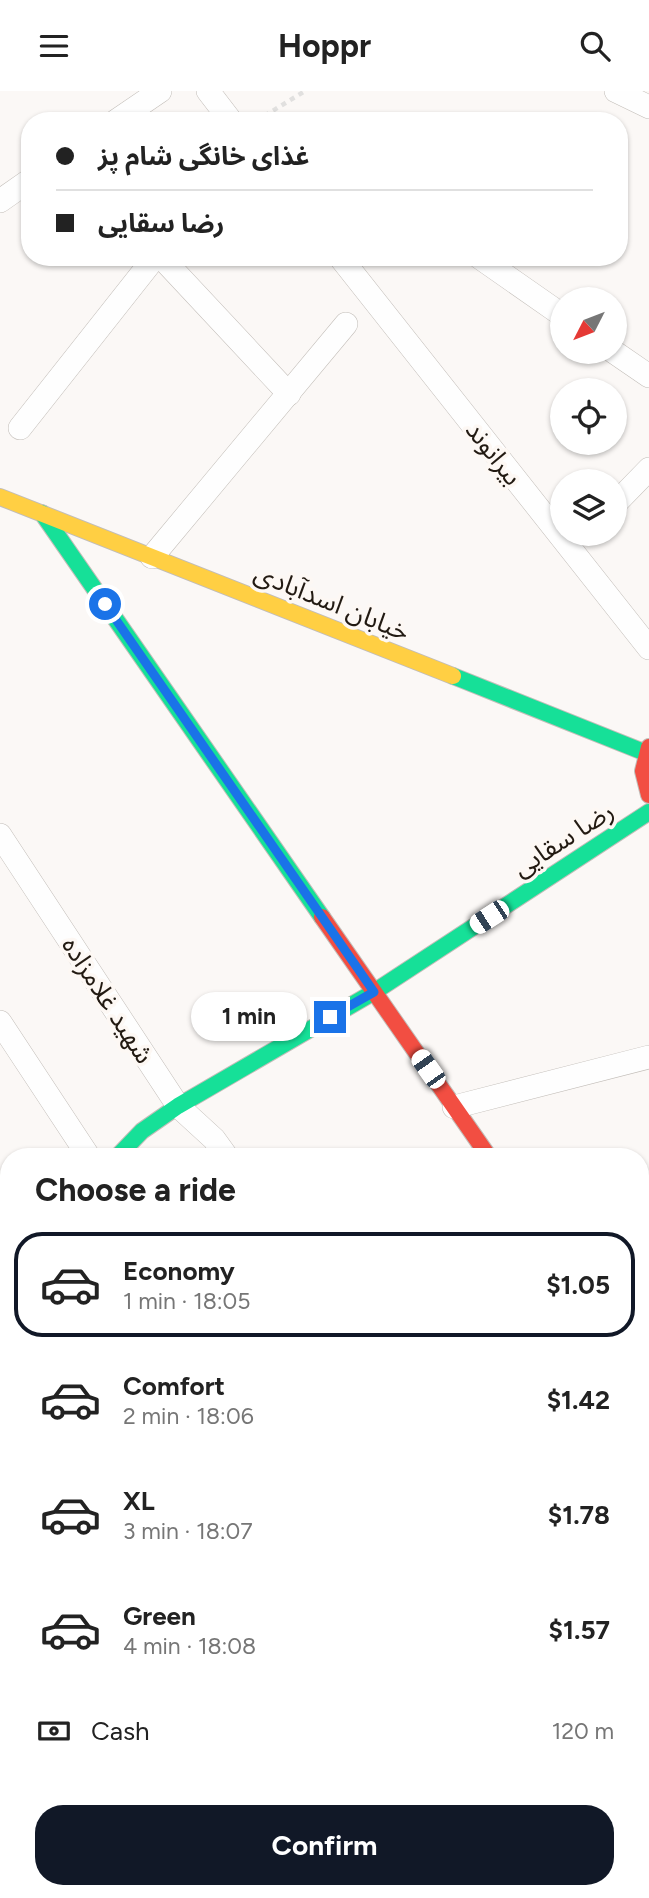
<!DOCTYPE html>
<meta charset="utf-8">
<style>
:root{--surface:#fff;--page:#f6f6f6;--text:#222;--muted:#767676;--line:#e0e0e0;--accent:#111827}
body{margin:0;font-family:Figtree,"Noto Sans Arabic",sans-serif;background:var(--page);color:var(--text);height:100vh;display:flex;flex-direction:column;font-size:26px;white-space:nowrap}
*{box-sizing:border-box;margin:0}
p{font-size:23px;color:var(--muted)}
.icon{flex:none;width:38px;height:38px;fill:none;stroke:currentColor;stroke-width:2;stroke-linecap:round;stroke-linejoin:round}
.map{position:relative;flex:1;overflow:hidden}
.sheet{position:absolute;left:0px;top:1057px;width:649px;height:751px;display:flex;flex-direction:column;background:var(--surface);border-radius:28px 28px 0 0;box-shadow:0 2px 5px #0004}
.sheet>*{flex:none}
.guide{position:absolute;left:21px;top:21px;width:607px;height:154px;border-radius:28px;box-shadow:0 2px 5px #0004;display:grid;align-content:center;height:154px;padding:0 35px;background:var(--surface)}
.needle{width:46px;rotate:228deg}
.fabs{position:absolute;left:550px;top:196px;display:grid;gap:14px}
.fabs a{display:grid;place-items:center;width:77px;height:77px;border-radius:50%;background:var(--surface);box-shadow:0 2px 5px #0004;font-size:35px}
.end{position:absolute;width:32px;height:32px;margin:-16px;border:9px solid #1a73e8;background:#fff;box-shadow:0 0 0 4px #fff}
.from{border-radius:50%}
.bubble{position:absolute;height:49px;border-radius:24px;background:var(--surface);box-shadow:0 2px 5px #0004;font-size:23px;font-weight:700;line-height:49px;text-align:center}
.car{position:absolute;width:21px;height:42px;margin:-21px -10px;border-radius:9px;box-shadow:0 0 5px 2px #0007;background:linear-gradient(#fff 24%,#345 0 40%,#fff 0 76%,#345 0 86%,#fff 0)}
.guide b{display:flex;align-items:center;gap:24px;height:66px;font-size:26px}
.guide b+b{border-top:2px solid var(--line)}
.guide i{width:18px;height:18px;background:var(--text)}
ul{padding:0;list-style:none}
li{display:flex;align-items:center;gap:21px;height:105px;margin:0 14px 10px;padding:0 21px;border:4px solid transparent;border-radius:28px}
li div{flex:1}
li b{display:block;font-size:26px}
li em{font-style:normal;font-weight:700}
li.active{border-color:var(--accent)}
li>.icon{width:63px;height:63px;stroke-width:1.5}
h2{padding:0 35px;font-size:32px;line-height:84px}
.pay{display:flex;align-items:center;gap:18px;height:77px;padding:0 35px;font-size:26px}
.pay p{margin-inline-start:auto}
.cta{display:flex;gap:14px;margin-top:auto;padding:14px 35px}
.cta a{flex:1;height:80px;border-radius:28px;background:var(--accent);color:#fff;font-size:28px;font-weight:700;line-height:80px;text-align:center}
header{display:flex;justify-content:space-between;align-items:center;height:91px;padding:0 35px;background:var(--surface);font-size:32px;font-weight:700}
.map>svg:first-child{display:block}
</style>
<header><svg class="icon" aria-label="menu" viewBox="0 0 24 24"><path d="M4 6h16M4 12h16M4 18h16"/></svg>Hoppr<svg class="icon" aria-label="search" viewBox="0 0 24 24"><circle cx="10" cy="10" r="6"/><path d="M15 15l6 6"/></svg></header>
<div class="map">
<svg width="649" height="1807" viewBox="0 0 649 1807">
<rect width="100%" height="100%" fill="#fbf8f6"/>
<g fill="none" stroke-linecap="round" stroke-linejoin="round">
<!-- street casing -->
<g stroke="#c2bdb8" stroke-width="24">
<g id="street">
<path d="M 208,0 L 231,30"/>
<path d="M 616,0 L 649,16"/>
<path d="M 116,30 L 160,0"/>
<path d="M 0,110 L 30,89"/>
<path d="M 161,166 L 289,303"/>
<path d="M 340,166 L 649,557"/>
<path d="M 479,166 L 562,224"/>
<path d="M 614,261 L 649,285"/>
<path d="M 20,337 L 155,166"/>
<path d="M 614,414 L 649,378"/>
<path d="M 152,466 L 346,233"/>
<path d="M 0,744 L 178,1015 L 214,1048 L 227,1066"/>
<path d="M 0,931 L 89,1066"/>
<path d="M 454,1016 L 649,966"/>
<path d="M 640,1189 L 649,1183"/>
<path d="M 640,1284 L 649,1296"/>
<path d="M 640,1663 L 649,1675"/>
</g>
</g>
<!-- fast casing -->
<g stroke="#c2bdb8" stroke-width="18">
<g id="fast">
<path d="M 42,422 L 322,826"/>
<path d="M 453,585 L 646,662"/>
<path d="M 117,1066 L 142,1040 L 178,1015 L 374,901 L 649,721"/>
<path d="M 551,1799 L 555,1807"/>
</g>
</g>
<!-- slow casing -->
<g stroke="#c2bdb8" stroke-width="18">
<path id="slow" d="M 0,406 L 453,585"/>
</g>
<!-- jam casing -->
<g stroke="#c2bdb8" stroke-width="18">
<g id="jam">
<path d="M 649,656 L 643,680 L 649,704"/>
<path d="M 322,826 L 489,1066"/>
</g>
</g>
<!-- path -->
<path stroke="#e1e0df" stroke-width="4.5" stroke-dasharray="5 5" stroke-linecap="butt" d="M 256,30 L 305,0"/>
<!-- street -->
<use href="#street" stroke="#fefefe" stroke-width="23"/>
<!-- fast -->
<use href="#fast" stroke="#16e098" stroke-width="16"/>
<!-- slow -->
<use href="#slow" stroke="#ffcf43" stroke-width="16"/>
<!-- jam -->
<use href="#jam" stroke="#f24e42" stroke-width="16"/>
</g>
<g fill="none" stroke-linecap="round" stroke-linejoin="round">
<!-- route -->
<path stroke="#1a73e8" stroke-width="9" d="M 105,513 L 374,901 L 330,926"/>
</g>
<g text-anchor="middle" stroke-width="7" stroke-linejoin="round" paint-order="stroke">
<!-- street labels -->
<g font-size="26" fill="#221a12" stroke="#fdf8f4">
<text transform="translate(494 362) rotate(52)" y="9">بیرانوند</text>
<text transform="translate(332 511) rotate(22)" y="9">خیابان اسدآبادی</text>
<text transform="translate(563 748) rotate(-33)" y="9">رضا سقایی</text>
<text transform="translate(108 909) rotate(57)" y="9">شهید غلامزاده</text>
</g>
</g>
</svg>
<div class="fabs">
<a><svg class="needle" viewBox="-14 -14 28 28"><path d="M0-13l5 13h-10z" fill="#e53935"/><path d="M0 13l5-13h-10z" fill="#767676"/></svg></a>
<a><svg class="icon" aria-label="locate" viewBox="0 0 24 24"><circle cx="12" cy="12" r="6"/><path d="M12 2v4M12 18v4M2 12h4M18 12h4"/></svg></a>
<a><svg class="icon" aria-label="layers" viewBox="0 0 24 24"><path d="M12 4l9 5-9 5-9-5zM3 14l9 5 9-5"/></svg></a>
</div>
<i class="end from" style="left:105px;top:513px"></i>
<i class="end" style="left:330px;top:926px"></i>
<div class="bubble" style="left:191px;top:901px;width:116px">1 min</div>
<i class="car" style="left:489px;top:826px;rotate:237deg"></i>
<i class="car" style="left:428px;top:978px;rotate:325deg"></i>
<div class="guide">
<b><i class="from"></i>غذای خانگی شام پز</b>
<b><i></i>رضا سقایی</b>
</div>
<section class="sheet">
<h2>Choose a ride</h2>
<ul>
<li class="active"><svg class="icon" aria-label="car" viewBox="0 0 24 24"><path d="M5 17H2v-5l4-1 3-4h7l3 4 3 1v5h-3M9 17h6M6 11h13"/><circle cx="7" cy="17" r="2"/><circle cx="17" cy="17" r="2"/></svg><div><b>Economy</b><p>1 min · 18:05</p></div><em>$1.05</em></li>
<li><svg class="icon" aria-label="car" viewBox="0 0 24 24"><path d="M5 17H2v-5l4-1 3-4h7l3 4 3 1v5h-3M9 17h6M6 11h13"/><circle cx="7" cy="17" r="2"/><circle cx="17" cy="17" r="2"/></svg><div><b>Comfort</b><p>2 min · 18:06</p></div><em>$1.42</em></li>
<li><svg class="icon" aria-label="car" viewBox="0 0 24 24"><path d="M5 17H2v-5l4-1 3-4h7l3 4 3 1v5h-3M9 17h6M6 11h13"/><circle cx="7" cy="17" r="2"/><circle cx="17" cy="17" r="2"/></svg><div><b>XL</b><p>3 min · 18:07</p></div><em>$1.78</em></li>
<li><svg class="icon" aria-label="car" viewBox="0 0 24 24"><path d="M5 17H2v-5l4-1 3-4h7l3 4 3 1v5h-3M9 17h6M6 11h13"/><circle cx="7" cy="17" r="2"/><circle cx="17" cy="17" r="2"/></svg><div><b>Green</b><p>4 min · 18:08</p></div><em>$1.57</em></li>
</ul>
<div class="pay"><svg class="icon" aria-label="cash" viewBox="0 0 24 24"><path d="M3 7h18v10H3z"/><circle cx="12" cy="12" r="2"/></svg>Cash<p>120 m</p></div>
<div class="cta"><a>Confirm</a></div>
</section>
</div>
